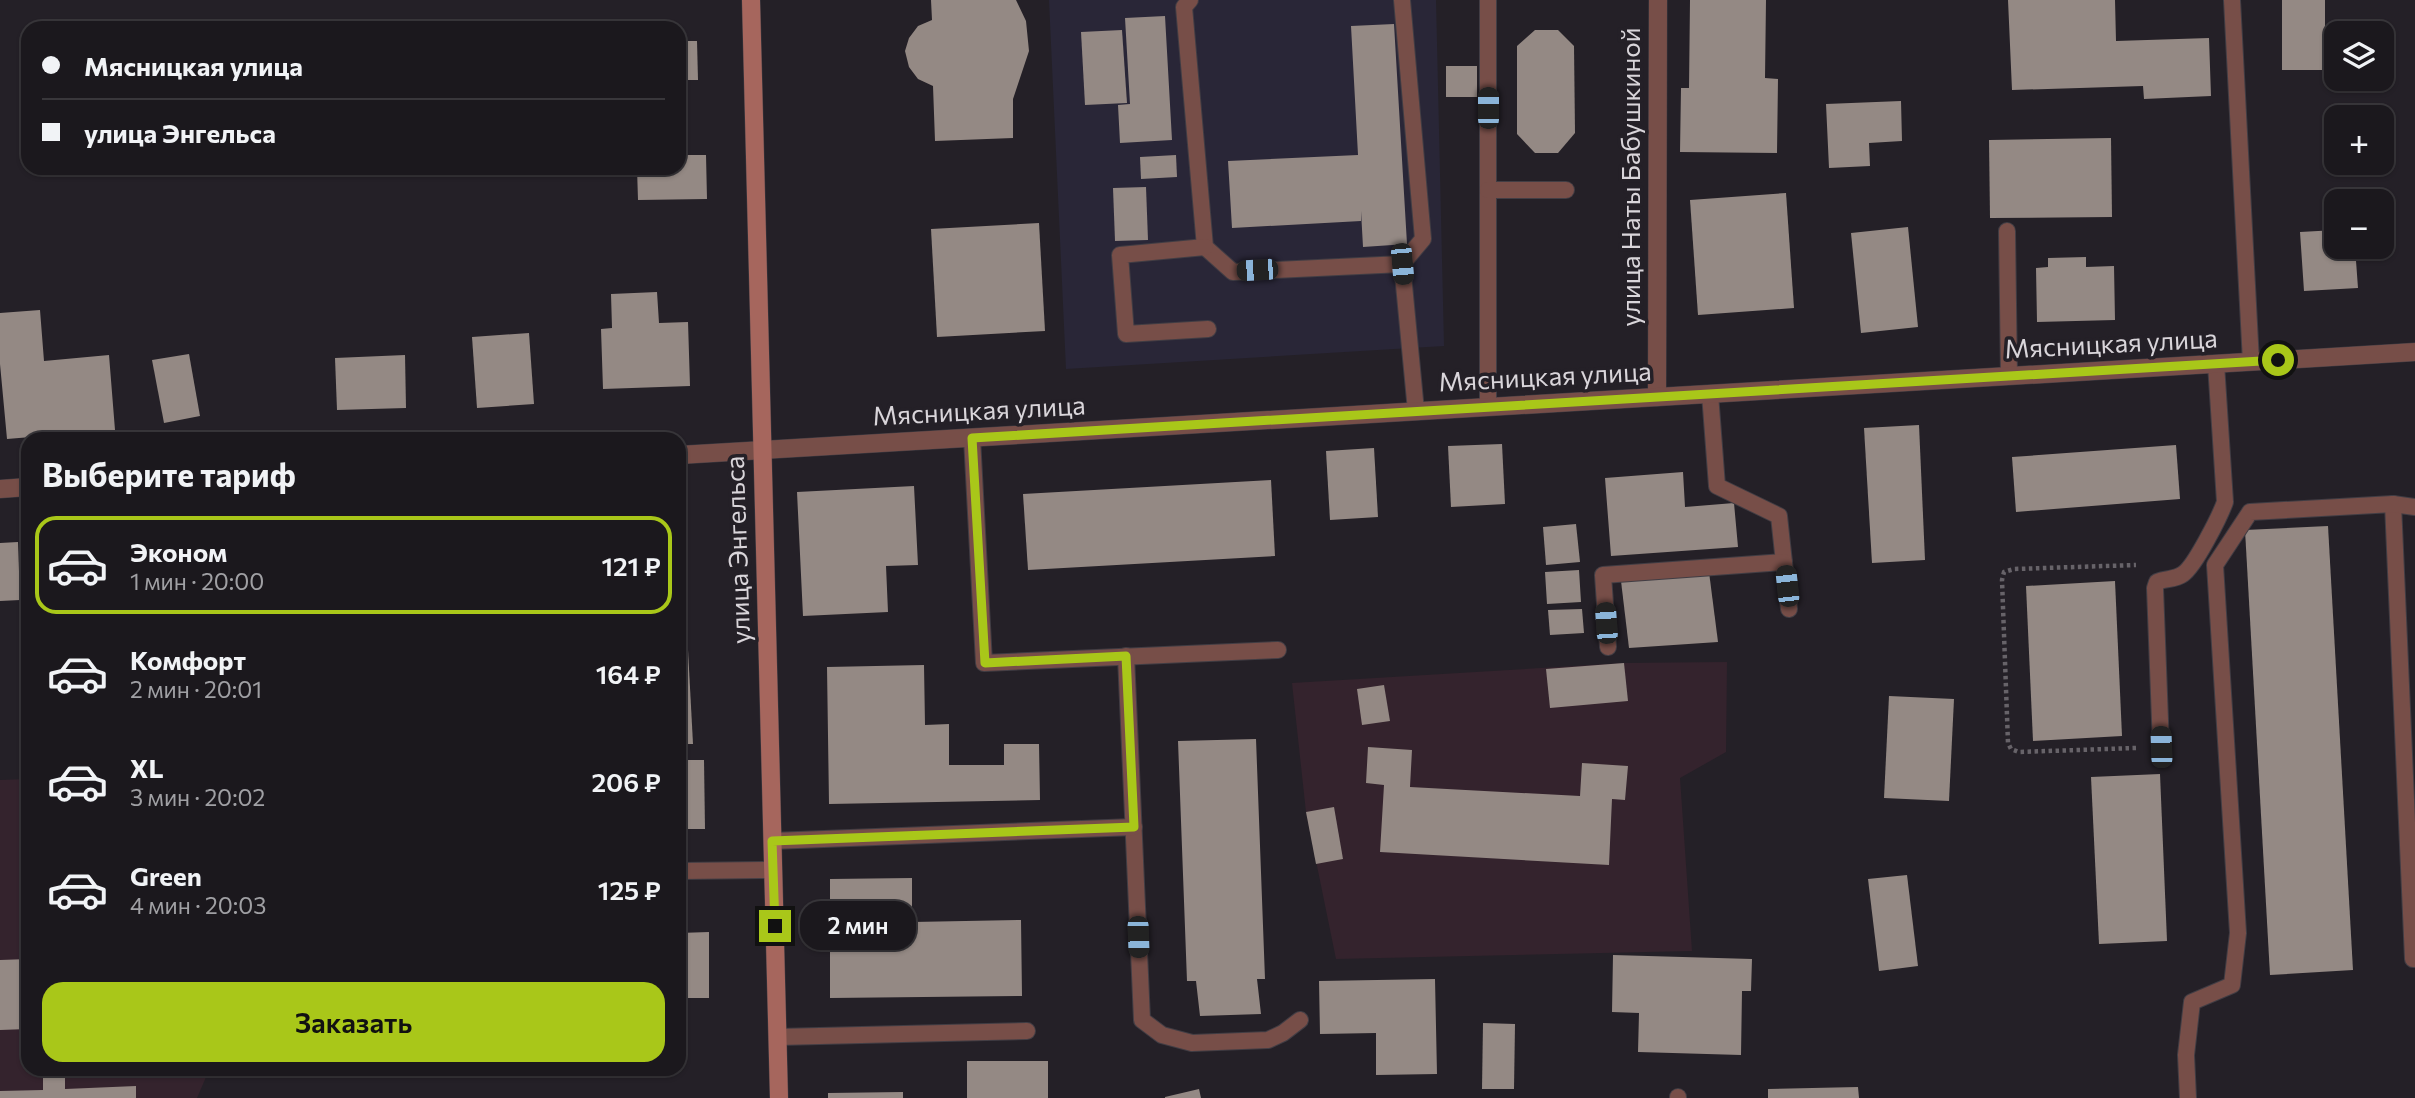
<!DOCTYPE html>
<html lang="ru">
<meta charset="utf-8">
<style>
:root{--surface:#1b181d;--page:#28252a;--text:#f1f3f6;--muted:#a0a0a4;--line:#39373b;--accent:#a9c719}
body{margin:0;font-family:Commissioner,sans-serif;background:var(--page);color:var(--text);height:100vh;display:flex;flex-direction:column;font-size:26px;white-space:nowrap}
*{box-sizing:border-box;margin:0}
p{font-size:23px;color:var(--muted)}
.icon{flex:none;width:38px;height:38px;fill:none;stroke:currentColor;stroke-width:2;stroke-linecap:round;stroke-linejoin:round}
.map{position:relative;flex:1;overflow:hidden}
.details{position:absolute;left:21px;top:432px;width:665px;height:644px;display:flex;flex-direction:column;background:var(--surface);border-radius:21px;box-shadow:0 2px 5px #0004,0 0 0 2px var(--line)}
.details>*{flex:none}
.guide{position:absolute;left:21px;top:21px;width:665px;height:154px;border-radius:21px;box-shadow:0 2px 5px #0004,0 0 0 2px var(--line);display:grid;align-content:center;height:154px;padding:0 21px;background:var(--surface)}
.tools{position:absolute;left:2324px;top:21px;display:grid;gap:14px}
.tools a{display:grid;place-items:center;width:70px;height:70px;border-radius:14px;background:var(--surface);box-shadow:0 2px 5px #0004,0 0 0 2px var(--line);font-size:35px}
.end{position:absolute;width:32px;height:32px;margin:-16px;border:9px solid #a9c719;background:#111;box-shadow:0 0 0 4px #111}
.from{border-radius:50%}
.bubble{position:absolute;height:49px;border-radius:21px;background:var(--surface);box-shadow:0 2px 5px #0004,0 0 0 2px var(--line);font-size:23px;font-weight:600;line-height:49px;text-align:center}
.car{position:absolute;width:21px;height:42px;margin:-21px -10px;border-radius:9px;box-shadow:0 0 5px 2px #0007;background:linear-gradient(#222 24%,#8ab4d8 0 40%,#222 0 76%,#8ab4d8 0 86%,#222 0)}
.guide b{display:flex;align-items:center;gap:24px;height:66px;font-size:26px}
.guide b+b{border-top:2px solid var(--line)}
.guide i{width:18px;height:18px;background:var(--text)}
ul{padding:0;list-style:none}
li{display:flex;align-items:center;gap:21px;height:98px;margin:0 14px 10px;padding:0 7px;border:4px solid transparent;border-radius:21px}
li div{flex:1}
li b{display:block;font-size:26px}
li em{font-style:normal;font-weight:600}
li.active{border-color:var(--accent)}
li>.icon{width:63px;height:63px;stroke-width:1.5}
h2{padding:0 21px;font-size:32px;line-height:84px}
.action{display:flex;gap:14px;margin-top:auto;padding:14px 21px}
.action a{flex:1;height:80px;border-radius:21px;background:var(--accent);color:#111;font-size:28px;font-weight:600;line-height:80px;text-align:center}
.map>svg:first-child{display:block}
</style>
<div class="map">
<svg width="2415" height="1098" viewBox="0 0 2415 1098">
<rect width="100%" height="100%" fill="#242027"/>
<!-- industrial -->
<path fill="#292637" d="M 1049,0 L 1436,0 L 1444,346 L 1066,369 Z"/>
<!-- education -->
<g fill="#34232d">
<path d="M 1727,662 L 1726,752 L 1680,778 L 1692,951 L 1336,959 L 1306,812 L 1292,683 L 1624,663 Z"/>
<path d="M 28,779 L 28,1069 L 220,1069 L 206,1077 L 197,1098 L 0,1098 L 0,780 Z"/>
</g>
<!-- building -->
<g fill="#948984">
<path d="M 931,0 L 1016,0 L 1026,21 L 1029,51 L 1013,99 L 1013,138 L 935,141 L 933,86 L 918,79 L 909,67 L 905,51 L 909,38 L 918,26 L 932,20 Z"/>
<path d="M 1690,0 L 1766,0 L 1765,78 L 1778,79 L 1777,153 L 1680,152 L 1681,88 L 1689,88 Z"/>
<path d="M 2008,0 L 2115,0 L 2116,41 L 2209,38 L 2211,96 L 2144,99 L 2143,86 L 2012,90 Z"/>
<rect x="2282" y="0" width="43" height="70"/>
<path d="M 1165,16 L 1172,140 L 1120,143 L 1118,105 L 1130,104 L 1125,18 Z"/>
<path d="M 1394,24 L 1407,244 L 1363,247 L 1361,211 L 1361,221 L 1232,228 L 1228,161 L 1358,155 L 1351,26 Z"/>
<path d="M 1122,30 L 1127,103 L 1085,105 L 1081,32 Z"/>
<path d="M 1535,30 L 1558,30 L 1574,46 L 1575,133 L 1558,153 L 1535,153 L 1517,134 L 1517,46 Z"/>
<path d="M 679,41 L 697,41 L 698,80 L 679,80 Z"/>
<rect x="1446" y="66" width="31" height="31"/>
<path d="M 1901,101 L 1902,141 L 1869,143 L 1870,166 L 1829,168 L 1826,104 Z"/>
<path d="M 2111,138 L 2112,217 L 1990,218 L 1989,140 Z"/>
<path d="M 679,141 L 683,141 L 683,155 L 706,155 L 707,199 L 638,200 L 637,168 L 679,168 Z"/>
<path d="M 1176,155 L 1177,177 L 1141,179 L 1140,157 Z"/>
<path d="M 1146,187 L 1148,240 L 1115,241 L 1113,188 Z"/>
<path d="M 1786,193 L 1794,308 L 1698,315 L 1690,200 Z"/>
<path d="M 1039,223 L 1045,331 L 937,337 L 931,229 Z"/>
<path d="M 1908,227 L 1918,327 L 1861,333 L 1851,233 Z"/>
<path d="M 2336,230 L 2336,247 L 2355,247 L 2358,288 L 2304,291 L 2300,232 Z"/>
<path d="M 2086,257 L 2086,267 L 2114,266 L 2115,320 L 2037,322 L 2036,268 L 2048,267 L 2048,258 Z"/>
<path d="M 657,292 L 659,323 L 688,322 L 690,386 L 603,389 L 601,329 L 612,328 L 611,294 Z"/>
<path d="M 40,310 L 44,361 L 109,355 L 115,430 L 7,439 L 0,364 L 0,313 Z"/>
<path d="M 529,333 L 534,404 L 477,408 L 472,337 Z"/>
<path d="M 189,354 L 200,416 L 164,423 L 152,360 Z"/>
<path d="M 405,355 L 406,408 L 337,410 L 335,358 Z"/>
<path d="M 1919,425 L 1925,560 L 1872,563 L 1864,428 Z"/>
<path d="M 1502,444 L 1505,504 L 1451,507 L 1448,446 Z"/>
<path d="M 2176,445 L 2180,499 L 2016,512 L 2012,457 Z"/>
<path d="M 1374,448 L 1378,517 L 1330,520 L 1326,451 Z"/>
<path d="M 1683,472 L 1685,507 L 1734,503 L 1738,547 L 1611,556 L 1605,478 Z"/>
<path d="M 1271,480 L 1275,556 L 1028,570 L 1023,494 Z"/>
<path d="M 914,486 L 918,565 L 886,566 L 888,612 L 803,616 L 797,492 Z"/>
<path d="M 679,505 L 683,505 L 685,568 L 679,568 Z"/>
<path d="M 1576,524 L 1580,562 L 1546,565 L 1543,527 Z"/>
<path d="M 2328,526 L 2353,970 L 2270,975 L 2245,530 Z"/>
<path d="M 18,542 L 20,600 L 0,601 L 0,543 Z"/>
<path d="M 1579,570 L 1581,602 L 1547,604 L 1545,572 Z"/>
<path d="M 1709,572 L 1718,642 L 1629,648 L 1621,581 Z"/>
<path d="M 2115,581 L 2122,736 L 2033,741 L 2026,586 Z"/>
<path d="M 1582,609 L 1584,633 L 1550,635 L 1548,610 Z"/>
<path d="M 679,612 L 686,612 L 693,744 L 679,744 Z"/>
<path d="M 1624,663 L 1628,701 L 1550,708 L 1546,669 Z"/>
<path d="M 924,665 L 925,725 L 949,724 L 949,765 L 1004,765 L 1004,744 L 1039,744 L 1040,800 L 829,804 L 827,667 Z"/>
<path d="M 1384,685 L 1390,721 L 1362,725 L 1357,689 Z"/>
<path d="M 1889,696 L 1954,699 L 1949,801 L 1884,798 Z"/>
<path d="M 1256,739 L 1265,979 L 1257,979 L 1261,1014 L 1200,1016 L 1196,981 L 1187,981 L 1178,741 Z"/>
<path d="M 1368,747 L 1412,750 L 1410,787 L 1580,796 L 1582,763 L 1628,766 L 1625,800 L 1612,799 L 1609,865 L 1380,852 L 1384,785 L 1366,783 Z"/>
<path d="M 679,760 L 704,760 L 705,829 L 679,829 Z"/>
<path d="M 2160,774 L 2167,941 L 2099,944 L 2091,777 Z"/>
<path d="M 1334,807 L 1343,859 L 1316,864 L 1306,812 Z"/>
<path d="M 1907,875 L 1918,966 L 1879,971 L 1868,879 Z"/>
<path d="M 912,878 L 912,922 L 1021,920 L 1022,996 L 830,998 L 830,879 Z"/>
<path d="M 709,932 L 709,998 L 679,998 L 679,933 Z"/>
<path d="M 1613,955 L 1752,959 L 1751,991 L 1742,991 L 1741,1055 L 1638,1052 L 1639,1013 L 1612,1012 Z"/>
<path d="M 28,959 L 28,1029 L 0,1030 L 0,960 Z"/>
<path d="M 1435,979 L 1437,1074 L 1376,1075 L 1376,1033 L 1320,1034 L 1319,981 Z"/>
<path d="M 1483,1023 L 1515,1024 L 1514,1089 L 1482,1089 Z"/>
<rect x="967" y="1061" width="81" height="37"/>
<path d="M 43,1069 L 65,1069 L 65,1089 L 136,1086 L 136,1098 L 0,1098 L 0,1091 L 43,1090 Z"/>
<path d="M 1858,1087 L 1859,1098 L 1768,1098 L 1768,1089 Z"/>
<path d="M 1199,1089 L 1201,1098 L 1165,1098 L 1165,1097 Z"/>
<path d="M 903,1092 L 903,1098 L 828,1098 L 828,1093 Z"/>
</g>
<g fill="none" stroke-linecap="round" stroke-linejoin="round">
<!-- lane casing -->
<g stroke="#413d44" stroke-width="18">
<g id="lane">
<path d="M 1190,0 L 1184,7 L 1205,247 L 1233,272 L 1402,264"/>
<path d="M 1402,0 L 1423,239 L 1402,264 L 1416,411"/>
<path d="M 1488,0 L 1488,407"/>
<path d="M 2232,0 L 2251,362"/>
<path d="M 1488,190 L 1566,190"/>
<path d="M 2007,231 L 2009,376"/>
<path d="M 1205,247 L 1120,255 L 1126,334 L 1208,329"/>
<path d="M 1710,394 L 1717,486 L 1779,516 L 1789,609"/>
<path d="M 972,438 L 984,663 L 1278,650"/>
<path d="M 2393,504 L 2413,959 L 2415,959"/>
<path d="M 1608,647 L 1603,575 L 1784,562"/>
<path d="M 1126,656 L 1142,1020 L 1162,1035 L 1192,1043 L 1268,1040 L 1283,1033 L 1300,1020"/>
<path d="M 2161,747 L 2155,588 L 2157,582 C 2166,578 2175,580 2183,574 C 2195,566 2220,516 2225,502 L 2216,364"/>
<path d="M 772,841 L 1134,827"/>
<path d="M 679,871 L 773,870"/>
<path d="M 778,1037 L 1027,1031"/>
<path d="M 1678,1097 L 1678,1098"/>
<path d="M 2188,1098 L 2186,1055 L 2192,1002 L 2232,985 L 2238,933 L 2215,565 L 2250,512 L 2393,504 L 2415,507"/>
</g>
</g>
<!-- street casing -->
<g stroke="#413d44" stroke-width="19">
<g id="street">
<path d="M 1657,397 L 1658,0"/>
<path d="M 679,455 L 2415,352"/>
<path d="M 0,489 L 28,487"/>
</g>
</g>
<!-- secondary casing -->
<g stroke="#413d44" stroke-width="19">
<path id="secondary" d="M 751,0 L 779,1098"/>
</g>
<!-- path -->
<path stroke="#676369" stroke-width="4.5" stroke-dasharray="3.5 3.5" stroke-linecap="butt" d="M 2136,748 L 2019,752 L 2011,749 L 2008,743 L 2002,580 L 2004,572 L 2014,569 L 2136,565"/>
<!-- lane -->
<use href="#lane" stroke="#774e48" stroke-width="16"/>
<!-- street -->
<use href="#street" stroke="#774e48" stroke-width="18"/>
<!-- secondary -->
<use href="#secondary" stroke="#a6665d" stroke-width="18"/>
</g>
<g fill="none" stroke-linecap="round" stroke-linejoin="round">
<!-- route -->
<path stroke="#a9c719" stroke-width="9" d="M 775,926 L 772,841 L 1134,827 L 1126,656 L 985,663 L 972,438 L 2278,360"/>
</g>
<g text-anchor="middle" stroke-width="7" stroke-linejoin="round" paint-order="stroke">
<!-- street labels -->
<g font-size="26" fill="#d9d5da" stroke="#242027">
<text transform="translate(1631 177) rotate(-90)" y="9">улица Наты Бабушкиной</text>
<text transform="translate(2111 344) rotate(-3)" y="9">Мясницкая улица</text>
<text transform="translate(1545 377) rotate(-3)" y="9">Мясницкая улица</text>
<text transform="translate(979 411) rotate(-3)" y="9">Мясницкая улица</text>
<text transform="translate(738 550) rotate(-92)" y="9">улица Энгельса</text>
</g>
</g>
</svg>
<div class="tools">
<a><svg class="icon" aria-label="layers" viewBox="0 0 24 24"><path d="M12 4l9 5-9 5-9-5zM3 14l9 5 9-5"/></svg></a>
<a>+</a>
<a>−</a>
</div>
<i class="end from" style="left:2278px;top:360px"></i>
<i class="end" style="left:775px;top:926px"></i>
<div class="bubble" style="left:800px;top:901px;width:116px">2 мин</div>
<i class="car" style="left:1488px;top:108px;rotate:0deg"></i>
<i class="car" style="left:1402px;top:264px;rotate:175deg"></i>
<i class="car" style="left:1257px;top:270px;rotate:267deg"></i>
<i class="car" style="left:1787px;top:586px;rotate:354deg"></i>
<i class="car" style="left:1606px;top:623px;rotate:356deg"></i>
<i class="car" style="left:2161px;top:747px;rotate:358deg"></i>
<i class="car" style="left:1138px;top:937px;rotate:178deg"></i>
<div class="guide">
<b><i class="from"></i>Мясницкая улица</b>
<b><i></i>улица Энгельса</b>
</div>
<section class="details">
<h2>Выберите тариф</h2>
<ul>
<li class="active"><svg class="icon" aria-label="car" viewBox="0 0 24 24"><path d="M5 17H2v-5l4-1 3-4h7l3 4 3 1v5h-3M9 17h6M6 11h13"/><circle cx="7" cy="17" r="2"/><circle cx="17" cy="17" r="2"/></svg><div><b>Эконом</b><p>1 мин · 20:00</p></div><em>121 ₽</em></li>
<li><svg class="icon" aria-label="car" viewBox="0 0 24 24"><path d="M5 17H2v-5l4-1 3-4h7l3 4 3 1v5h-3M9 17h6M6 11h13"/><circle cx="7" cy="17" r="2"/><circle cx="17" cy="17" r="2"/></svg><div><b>Комфорт</b><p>2 мин · 20:01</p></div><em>164 ₽</em></li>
<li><svg class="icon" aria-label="car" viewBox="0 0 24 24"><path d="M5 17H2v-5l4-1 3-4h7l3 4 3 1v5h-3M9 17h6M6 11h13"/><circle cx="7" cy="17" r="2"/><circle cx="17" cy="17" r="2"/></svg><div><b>XL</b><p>3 мин · 20:02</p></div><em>206 ₽</em></li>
<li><svg class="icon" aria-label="car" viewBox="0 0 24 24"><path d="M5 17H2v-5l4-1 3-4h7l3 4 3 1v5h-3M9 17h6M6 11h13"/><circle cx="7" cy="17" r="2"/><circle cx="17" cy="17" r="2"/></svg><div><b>Green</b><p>4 мин · 20:03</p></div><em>125 ₽</em></li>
</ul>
<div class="action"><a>Заказать</a></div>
</section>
</div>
